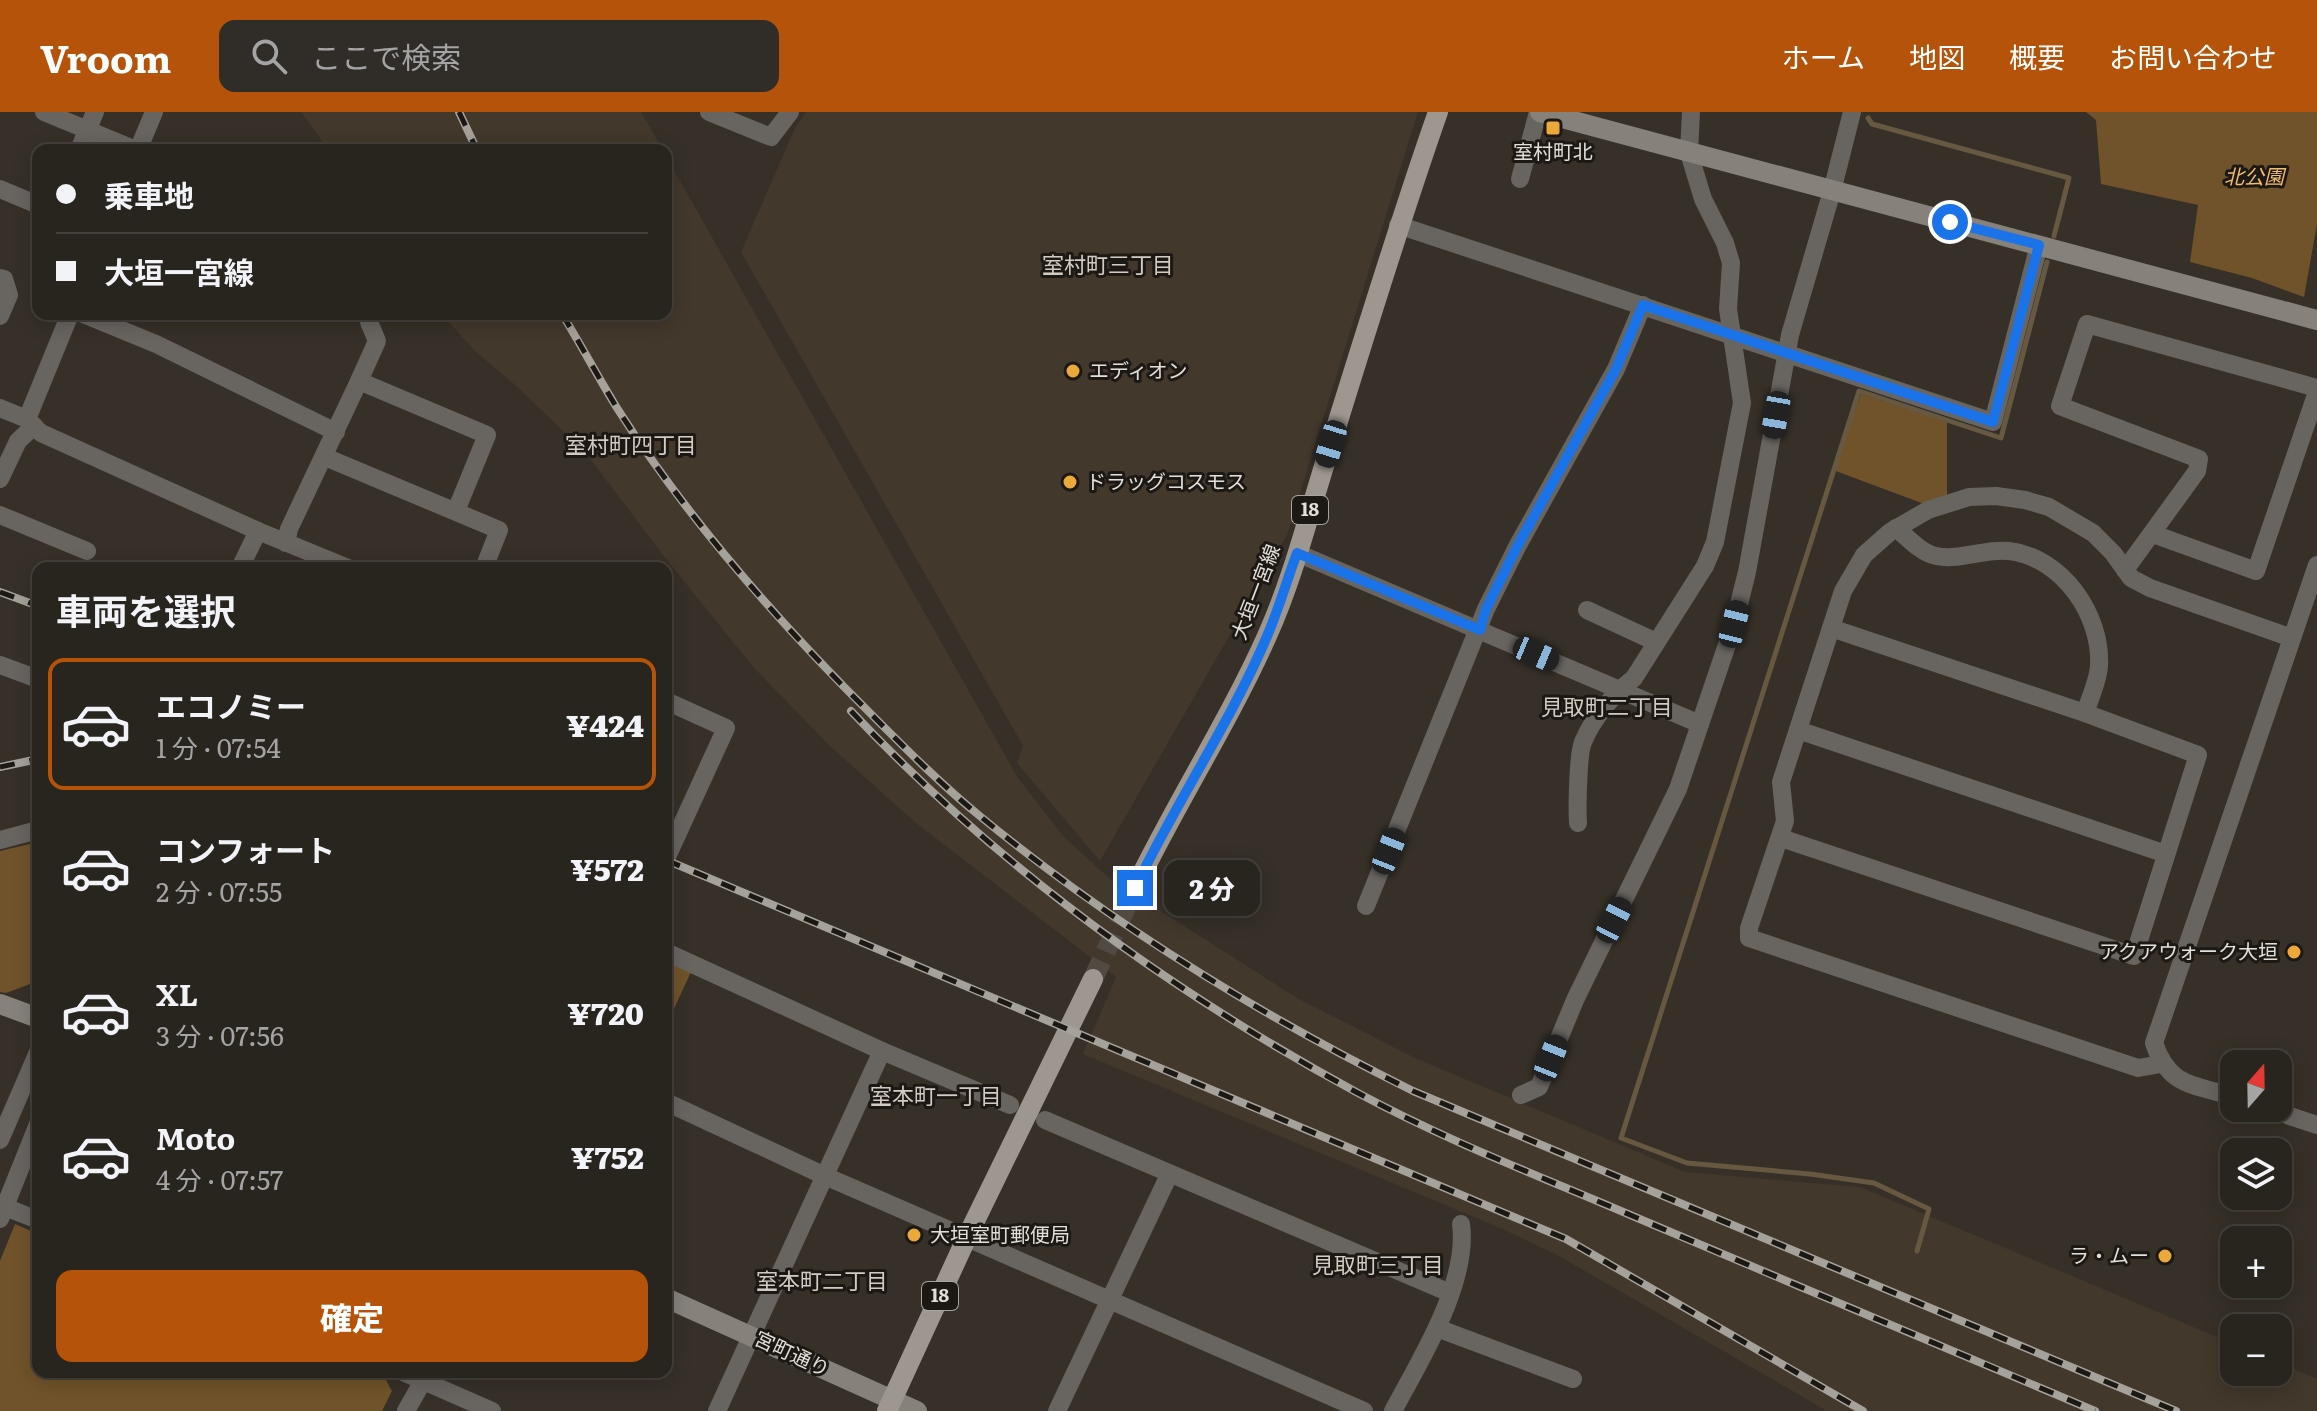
<!DOCTYPE html>
<html lang="ja">
<meta charset="utf-8">
<style>
:root{--surface:#28241e;--page:#302c27;--text:#f1f3f6;--muted:#a5a4a4;--line:#44413c;--accent:#b45309}
body{margin:0;font-family:Literata,"Noto Sans JP",serif;background:var(--page);color:var(--text);height:100vh;display:flex;flex-direction:column;font-size:30px;white-space:nowrap}
*{box-sizing:border-box;margin:0}
p{font-size:26px;color:var(--muted)}
.icon{flex:none;width:44px;height:44px;fill:none;stroke:currentColor;stroke-width:2;stroke-linecap:round;stroke-linejoin:round}
.map{position:relative;flex:1;overflow:hidden}
.details{position:absolute;left:32px;top:450px;width:640px;height:816px;display:flex;flex-direction:column;background:var(--surface);border-radius:16px;box-shadow:0 4px 20px #0003,0 0 0 2px var(--line)}
.details>*{flex:none}
.top-card{position:absolute;left:32px;top:32px;width:640px;height:176px;border-radius:16px;box-shadow:0 4px 20px #0003,0 0 0 2px var(--line);display:grid;align-content:center;height:176px;padding:0 24px;background:var(--surface)}
.needle{width:52px;rotate:20deg}
.buttons{position:absolute;left:2220px;top:938px;display:grid;gap:16px}
.buttons a{display:grid;place-items:center;width:72px;height:72px;border-radius:16px;background:var(--surface);box-shadow:0 4px 20px #0003,0 0 0 2px var(--line);font-size:40px}
.end{position:absolute;width:36px;height:36px;margin:-18px;border:10px solid #1a73e8;background:#fff;box-shadow:0 0 0 4px #fff}
.from{border-radius:50%}
.bubble{position:absolute;height:56px;border-radius:16px;background:var(--surface);box-shadow:0 4px 20px #0003,0 0 0 2px var(--line);font-size:26px;font-weight:800;line-height:56px;text-align:center}
.car{position:absolute;width:24px;height:48px;margin:-24px -12px;border-radius:10px;box-shadow:0 0 6px 2px #0007;background:linear-gradient(#222 24%,#8ab4d8 0 40%,#222 0 76%,#8ab4d8 0 86%,#222 0)}
.top-card b{display:flex;align-items:center;gap:28px;height:76px;font-size:30px}
.top-card b+b{border-top:2px solid var(--line)}
.top-card i{width:20px;height:20px;background:var(--text)}
ul{padding:0;list-style:none}
li{display:flex;align-items:center;gap:24px;height:132px;margin:0 16px 12px;padding:0 8px;border:4px solid transparent;border-radius:16px}
li div{flex:1}
li b{display:block;font-size:30px}
li em{font-style:normal;font-weight:800}
li.active{border-color:var(--accent)}
li>.icon{width:72px;height:72px;stroke-width:1.5}
h2{padding:0 24px;font-size:36px;line-height:96px}
.cta{display:flex;gap:16px;margin-top:auto;padding:16px 24px}
.cta a{flex:1;height:92px;border-radius:16px;background:var(--accent);color:#fff;font-size:32px;font-weight:800;line-height:92px;text-align:center}
header{display:flex;align-items:center;gap:48px;box-sizing:border-box;height:112px;padding:0 40px;background:var(--accent);color:#fff}
header strong{font-size:38px}
nav{display:flex;gap:44px;margin-inline-start:auto;font-size:28px}
.search{width:560px;height:72px;background:var(--page);display:flex;align-items:center;gap:20px;box-sizing:border-box;padding:0 28px;border-radius:16px;color:var(--muted);font-size:30px}
.map>svg:first-child{display:block}
</style>
<header>
<strong>Vroom</strong>
<div class="search"><svg class="icon" aria-label="search" viewBox="0 0 24 24"><circle cx="10" cy="10" r="6"/><path d="M15 15l6 6"/></svg>ここで検索</div>
<nav><a>ホーム</a><a>地図</a><a>概要</a><a>お問い合わせ</a></nav>
</header>
<div class="map">
<svg width="2317" height="1299" viewBox="0 0 2317 1299">
<rect width="100%" height="100%" fill="#363028"/>
<!-- built -->
<g fill="#42382c">
<path d="M 301,0 L 641,0 L 663,38 L 329,38 Z"/>
<path d="M 806,0 L 1418,0 L 1287,423 L 1100,749 L 1017,651 L 1023,634 L 741,140 L 795,16 Z"/>
<path d="M 666,44 L 1018,666 L 1064,725 L 1109,766 L 1297,886 L 1415,946 L 1685,1060 L 1860,1075 L 2234,1232 L 2234,1260 L 2278,1260 L 2278,1250 L 2317,1267 L 2317,1299 L 1827,1299 L 1559,1144 L 1498,1115 L 1083,942 L 1116,865 L 916,711 L 831,635 L 754,556 L 666,447 L 585,340 L 515,273 L 476,240 L 441,202 L 666,202 Z"/>
</g>
<!-- green -->
<g fill="#70532a">
<path d="M 2086,0 L 2317,0 L 2317,112 L 2304,185 L 2252,166 L 2190,150 L 2198,93 L 2101,72 L 2096,8 Z"/>
<path d="M 1861,282 L 1947,310 L 1947,387 L 1927,393 L 1833,358 Z"/>
<path d="M 38,730 L 38,869 L 6,881 L 0,880 L 0,739 Z"/>
<path d="M 666,849 L 691,860 L 666,914 Z"/>
<path d="M 15,1112 L 38,1122 L 38,1260 L 367,1260 L 386,1268 L 392,1279 L 382,1299 L 0,1299 L 0,1149 Z"/>
</g>
<g fill="none" stroke-linecap="round" stroke-linejoin="round">
<!-- stream -->
<g stroke="#665841" stroke-width="5">
<path d="M 1868,6 L 1872,12 L 2069,66 L 2054,124"/>
<path d="M 1917,1139 L 1929,1097 L 1874,1071 L 1810,1062 L 1687,1051 L 1621,1026 L 1859,279 L 2001,326 L 2047,150"/>
</g>
<!-- primary-tunnel -->
<path stroke="#504a43" stroke-width="20" stroke-dasharray="20 10" stroke-linecap="butt" d="M 1093,867 L 1135,776"/>
<!-- street -->
<g stroke="#686561" stroke-width="18">
<path d="M 44,0 L 136,38"/>
<path d="M 709,0 L 771,25 L 790,0"/>
<path d="M 79,38 L 95,0"/>
<path d="M 138,38 L 154,0"/>
<path d="M 1520,67 L 1538,0"/>
<path d="M 0,77 L 38,93"/>
<path d="M 1398,113 L 1993,310 L 2039,133"/>
<path d="M 0,166 L 4,167 L 9,183 L 0,204"/>
<path d="M 70,202 L 27,307 L 41,321 L 258,419 L 348,456"/>
<path d="M 83,202 L 156,232 L 336,320"/>
<path d="M 359,269 L 377,229 L 369,210 L 372,202"/>
<path d="M 0,296 L 27,307"/>
<path d="M 325,345 L 499,418 L 484,456"/>
<path d="M 0,367 L 18,329 L 34,314"/>
<path d="M 0,403 L 87,439"/>
<path d="M 1896,416 C 1907,425 1921,441 1936,444 C 1960,449 1985,436 2009,439 C 2062,445 2102,503 2099,554 C 2098,569 2090,586 2085,601"/>
<path d="M 2153,422 L 2256,459 L 2317,280"/>
<path d="M 286,431 L 289,417 L 359,269 L 487,323 L 456,399"/>
<path d="M 1297,441 L 1700,612"/>
<path d="M 240,456 L 258,419"/>
<path d="M 2125,458 L 2197,359 L 2199,347 L 2060,294 L 2087,212 L 2317,276"/>
<path d="M 1587,498 L 1656,530"/>
<path d="M 0,553 L 38,567"/>
<path d="M 666,589 L 726,616 L 666,747"/>
<path d="M 1798,618 L 2166,742"/>
<path d="M 1578,711 C 1577,696 1578,641 1583,630 C 1594,604 1613,583 1634,566 L 1705,454 L 1715,430 L 1742,291 L 1728,197 L 1731,151 L 1725,131 L 1703,87 L 1689,41 L 1691,0"/>
<path d="M 1781,726 L 2134,844 L 2198,643 L 2085,601 L 1831,516"/>
<path d="M 0,728 L 38,718"/>
<path d="M 1366,794 L 1486,497 L 1518,433 L 1616,257 L 1643,193"/>
<path d="M 666,840 L 882,939 L 1010,993"/>
<path d="M 2161,952 L 2138,956 L 1749,826 L 1749,816 L 1785,709 L 1781,670 L 1843,479 L 1864,443 L 1890,420 L 1928,398 L 1969,385 L 1996,384 L 2025,388 L 2049,395 L 2093,421 L 2113,441 L 2131,466 L 2150,476 L 2292,526"/>
<path d="M 1521,983 L 1539,975 L 1575,888 L 1678,677 L 1734,512 L 1747,460 L 1790,223 L 1832,79 L 1852,0"/>
<path d="M 2234,985 C 2193,972 2169,975 2154,931 L 2317,453"/>
<path d="M 666,990 L 825,1064 L 1364,1299"/>
<path d="M 2266,996 L 2317,1013"/>
<path d="M 1045,1008 L 1450,1181"/>
<path d="M 0,1028 L 38,940"/>
<path d="M 0,1093 L 38,1108"/>
<path d="M 0,1107 L 38,1012"/>
<path d="M 1437,1216 L 1573,1267"/>
<path d="M 403,1260 L 492,1299"/>
<path d="M 406,1299 L 428,1260"/>
<path d="M 717,1299 L 882,939"/>
<path d="M 1057,1299 L 1169,1063"/>
<path d="M 1393,1299 C 1420,1248 1469,1171 1461,1112"/>
</g>
<!-- secondary -->
<g stroke="#86827b" stroke-width="20">
<path d="M 1540,0 L 2317,208"/>
<path d="M 0,892 L 38,906"/>
<path d="M 666,1186 L 917,1299"/>
</g>
<!-- primary -->
<g stroke="#9e978f" stroke-width="20">
<path d="M 1135,776 C 1176,691 1228,611 1267,524 C 1294,464 1310,397 1330,335 C 1365,223 1399,111 1438,0"/>
<path d="M 887,1299 L 967,1125 L 1093,867"/>
</g>
<!-- rail casing -->
<g stroke="#a5a19b" stroke-width="8">
<g id="rail">
<path d="M 459,0 L 477,38"/>
<path d="M 562,202 C 581,233 598,265 617,296 C 689,409 780,512 875,606 C 909,640 944,675 981,705 C 1114,814 1260,903 1413,979 L 2176,1299"/>
<path d="M 0,480 L 38,494"/>
<path d="M 851,599 C 997,754 1171,880 1358,981 C 1447,1029 1542,1065 1635,1105 C 1788,1170 1942,1234 2095,1299"/>
<path d="M 0,655 L 38,647"/>
<path d="M 666,748 L 1566,1127 L 1863,1299"/>
</g>
</g>
<!-- rail -->
<use href="#rail" stroke="#1c1915" stroke-width="5" stroke-dasharray="15" stroke-linecap="butt"/>
</g>
<g fill="none" stroke-linecap="round" stroke-linejoin="round">
<!-- route -->
<path stroke="#1a73e8" stroke-width="10" d="M 1135,776 C 1176,690 1231,610 1268,522 C 1279,496 1287,468 1297,441 L 1480,518 L 1486,497 L 1518,433 L 1616,257 L 1643,193 L 1993,310 L 2039,133 L 1950,110"/>
</g>
<!-- markers -->
<g fill="#eca93b" stroke="#1c1915" stroke-width="3">
<rect x="1545" y="8" width="16" height="16" rx="4"/>
<circle cx="1073" cy="259" r="8"/>
<circle cx="1070" cy="370" r="8"/>
<circle cx="2294" cy="840" r="8"/>
<circle cx="914" cy="1123" r="8"/>
<circle cx="2165" cy="1144" r="8"/>
</g>
<g text-anchor="middle" stroke-width="6" stroke-linejoin="round" paint-order="stroke">
<!-- shield labels -->
<g fill="#1c1915" stroke="#a7a39e" stroke-width="2">
<rect x="1292" y="384" width="36" height="28" rx="6"/>
<rect x="922" y="1170" width="36" height="28" rx="6"/>
</g>
<g font-size="18" font-weight="bold" fill="#e2ded9">
<text x="1310" y="404">18</text>
<text x="940" y="1190">18</text>
</g>
<!-- poi labels -->
<g font-size="20" fill="#e2ded9" stroke="#1c1915" text-anchor="start">
<text x="1553" y="47" text-anchor="middle">室村町北</text>
<text x="1089" y="266">エディオン</text>
<text x="1086" y="377">ドラッグコスモス</text>
<text x="2278" y="847" text-anchor="end">アクアウォーク大垣</text>
<text x="930" y="1130">大垣室町郵便局</text>
<text x="2149" y="1151" text-anchor="end">ラ・ムー</text>
</g>
<!-- park labels -->
<g font-size="20" font-style="italic" fill="#f5bc69" stroke="#1c1915">
<text x="2254" y="72">北公園</text>
</g>
<!-- street labels -->
<g font-size="20" fill="#e2ded9" stroke="#1c1915">
<text transform="translate(1256 480) rotate(-69)" y="7">大垣一宮線</text>
<text transform="translate(792 1242) rotate(25)" y="7">宮町通り</text>
</g>
<!-- neighbourhood labels -->
<g font-size="22" fill="#d3cbc1" stroke="#1c1915">
<text x="1108" y="161">室村町三丁目</text>
<text x="631" y="341">室村町四丁目</text>
<text x="1607" y="603">見取町二丁目</text>
<text x="936" y="992">室本町一丁目</text>
<text x="1378" y="1161">見取町三丁目</text>
<text x="822" y="1177">室本町二丁目</text>
</g>
</g>
</svg>
<div class="buttons">
<a><svg class="needle" viewBox="-14 -14 28 28"><path d="M0-13l5 13h-10z" fill="#e53935"/><path d="M0 13l5-13h-10z" fill="#a5a4a4"/></svg></a>
<a><svg class="icon" aria-label="layers" viewBox="0 0 24 24"><path d="M12 4l9 5-9 5-9-5zM3 14l9 5 9-5"/></svg></a>
<a>+</a>
<a>−</a>
</div>
<i class="end from" style="left:1950px;top:110px"></i>
<i class="end" style="left:1135px;top:776px"></i>
<div class="bubble" style="left:1164px;top:748px;width:96px">2 分</div>
<i class="car" style="left:1776px;top:303px;rotate:190deg"></i>
<i class="car" style="left:1331px;top:332px;rotate:197deg"></i>
<i class="car" style="left:1734px;top:512px;rotate:14deg"></i>
<i class="car" style="left:1536px;top:542px;rotate:113deg"></i>
<i class="car" style="left:1389px;top:739px;rotate:22deg"></i>
<i class="car" style="left:1614px;top:808px;rotate:27deg"></i>
<i class="car" style="left:1551px;top:946px;rotate:22deg"></i>
<div class="top-card">
<b><i class="from"></i>乗車地</b>
<b><i></i>大垣一宮線</b>
</div>
<section class="details">
<h2>車両を選択</h2>
<ul>
<li class="active"><svg class="icon" aria-label="car" viewBox="0 0 24 24"><path d="M5 17H2v-5l4-1 3-4h7l3 4 3 1v5h-3M9 17h6M6 11h13"/><circle cx="7" cy="17" r="2"/><circle cx="17" cy="17" r="2"/></svg><div><b>エコノミー</b><p>1 分 · 07:54</p></div><em>¥424</em></li>
<li><svg class="icon" aria-label="car" viewBox="0 0 24 24"><path d="M5 17H2v-5l4-1 3-4h7l3 4 3 1v5h-3M9 17h6M6 11h13"/><circle cx="7" cy="17" r="2"/><circle cx="17" cy="17" r="2"/></svg><div><b>コンフォート</b><p>2 分 · 07:55</p></div><em>¥572</em></li>
<li><svg class="icon" aria-label="car" viewBox="0 0 24 24"><path d="M5 17H2v-5l4-1 3-4h7l3 4 3 1v5h-3M9 17h6M6 11h13"/><circle cx="7" cy="17" r="2"/><circle cx="17" cy="17" r="2"/></svg><div><b>XL</b><p>3 分 · 07:56</p></div><em>¥720</em></li>
<li><svg class="icon" aria-label="car" viewBox="0 0 24 24"><path d="M5 17H2v-5l4-1 3-4h7l3 4 3 1v5h-3M9 17h6M6 11h13"/><circle cx="7" cy="17" r="2"/><circle cx="17" cy="17" r="2"/></svg><div><b>Moto</b><p>4 分 · 07:57</p></div><em>¥752</em></li>
</ul>
<div class="cta"><a>確定</a></div>
</section>
</div>
